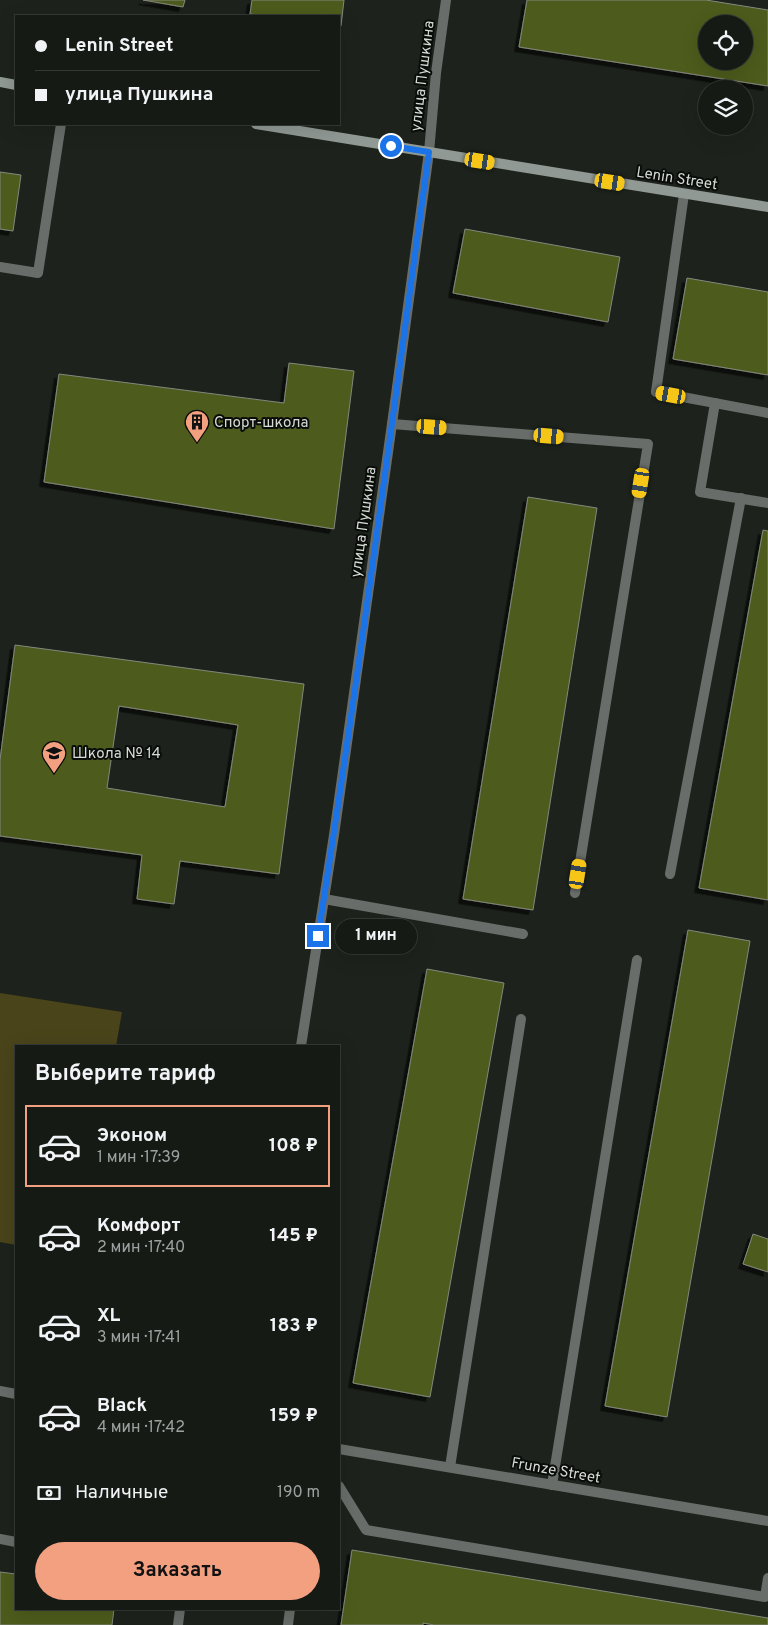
<!DOCTYPE html>
<html lang="ru">
<meta charset="utf-8">
<style>
:root{--surface:#161a15;--page:#232722;--text:#f1f3f6;--muted:#9ea1a0;--line:#353834;--accent:#f2a080}
body{margin:0;font-family:Overpass,sans-serif;background:var(--page);color:var(--text);height:100vh;display:flex;flex-direction:column;font-size:19px;white-space:nowrap}
*{box-sizing:border-box;margin:0}
p{font-size:16px;color:var(--muted)}
.icon{flex:none;width:28px;height:28px;fill:none;stroke:currentColor;stroke-width:2;stroke-linecap:round;stroke-linejoin:round}
.map{position:relative;flex:1;overflow:hidden}
.panel{position:absolute;left:15px;top:1045px;width:325px;height:565px;display:flex;flex-direction:column;background:var(--surface);border-radius:0px;box-shadow:0 5px 20px #0002,0 0 0 1px var(--line)}
.panel>*{flex:none}
.banner{position:absolute;left:15px;top:15px;width:325px;height:110px;border-radius:0px;box-shadow:0 5px 20px #0002,0 0 0 1px var(--line);display:grid;align-content:center;height:110px;padding:0 20px;background:var(--surface)}
.controls{position:absolute;left:698px;top:15px;display:grid;gap:10px}
.controls a{display:grid;place-items:center;width:55px;height:55px;border-radius:50%;background:var(--surface);box-shadow:0 5px 20px #0002,0 0 0 1px var(--line);font-size:25px}
.end{position:absolute;width:22px;height:22px;margin:-11px;border:6px solid #1a73e8;background:#fff;box-shadow:0 0 0 2px #fff}
.from{border-radius:50%}
.bubble{position:absolute;height:35px;border-radius:18px;background:var(--surface);box-shadow:0 5px 20px #0002,0 0 0 1px var(--line);font-size:16px;font-weight:700;line-height:35px;text-align:center}
.car{position:absolute;width:15px;height:30px;margin:-15px -8px;border-radius:6px;box-shadow:0 0 4px 1px #0007;background:linear-gradient(#f5c518 24%,#345 0 40%,#f5c518 0 76%,#345 0 86%,#f5c518 0)}
.banner b{display:flex;align-items:center;gap:18px;height:48px;font-size:19px}
.banner b+b{border-top:1px solid var(--line)}
.banner i{width:12px;height:12px;background:var(--text)}
ul{padding:0;list-style:none}
li{display:flex;align-items:center;gap:15px;height:82px;margin:0 10px 8px;padding:0 10px;border:2px solid transparent;border-radius:0px}
li div{flex:1}
li b{display:block;font-size:19px}
li em{font-style:normal;font-weight:700}
li.active{border-color:var(--accent)}
li>.icon{width:45px;height:45px;stroke-width:1.5}
h2{padding:0 20px;font-size:22px;line-height:60px}
.pay{display:flex;align-items:center;gap:12px;height:55px;padding:0 20px;font-size:19px}
.pay p{margin-inline-start:auto}
.action{display:flex;gap:10px;margin-top:auto;padding:10px 20px}
.action a{flex:1;height:58px;border-radius:30px;background:var(--accent);color:#111;font-size:20px;font-weight:700;line-height:58px;text-align:center}
.map>svg:first-child{display:block}
</style>
<div class="map">
<svg width="768" height="1625" viewBox="0 0 768 1625">
<defs>
<filter id="shadow"><feDropShadow dx="-4.5" dy="4.5" stdDeviation="0" flood-color="#0009"/></filter>
</defs>
<rect width="100%" height="100%" fill="#1d231c"/>
<!-- green -->
<path fill="#4a441b" d="M 0,993 L 122,1012 L 116,1046 L 16,1046 L 16,1245 L 0,1242 Z"/>
<!-- building -->
<g fill="#4d5b1e" stroke="#84887d" fill-rule="evenodd" filter="url(#shadow)">
<path d="M 143,0 L 185,0 L 183,7 Z"/>
<path d="M 252,0 L 344,0 L 341,26 L 339,26 L 339,16 L 269,16 L 250,14 Z"/>
<path d="M 527,0 L 706,0 L 768,10 L 768,86 L 519,47 ZM 706,24 L 744,24 L 744,61 L 706,61 Z"/>
<path d="M 0,172 L 21,175 L 13,231 L 0,229 Z"/>
<path d="M 465,229 L 620,257 L 608,322 L 453,293 Z"/>
<path d="M 687,278 L 768,292 L 768,375 L 673,359 Z"/>
<path d="M 289,363 L 354,371 L 334,529 L 44,482 L 59,374 L 284,403 Z"/>
<path d="M 528,497 L 597,508 L 533,910 L 463,899 Z"/>
<path d="M 763,530 L 768,531 L 768,900 L 699,888 Z"/>
<path d="M 15,645 L 304,684 L 279,874 L 180,861 L 174,904 L 137,899 L 142,855 L 0,836 L 0,760 ZM 119,706 L 238,725 L 225,807 L 107,788 Z"/>
<path d="M 688,930 L 750,941 L 667,1417 L 605,1406 Z"/>
<path d="M 427,969 L 504,983 L 430,1397 L 353,1383 Z"/>
<path d="M 753,1234 L 768,1239 L 768,1272 L 743,1264 Z"/>
<path d="M 352,1550 L 768,1618 L 768,1625 L 434,1625 L 423,1623 L 423,1625 L 341,1625 Z"/>
<path d="M 0,1572 L 16,1574 L 16,1609 L 114,1609 L 112,1625 L 0,1625 Z"/>
</g>
<g fill="none" stroke-linecap="round" stroke-linejoin="round">
<!-- service -->
<g stroke="#686d6a" stroke-width="10">
<path d="M 684,194 L 656,392 L 768,413"/>
<path d="M 0,267 L 38,273 L 61,124"/>
<path d="M 715,403 L 700,492 L 768,503"/>
<path d="M 392,424 L 648,444 L 575,893"/>
<path d="M 670,874 L 741,498"/>
<path d="M 324,899 L 523,934"/>
<path d="M 450,1467 L 521,1019"/>
<path d="M 552,1485 L 637,960"/>
<path d="M 339,1486 L 366,1530 L 765,1597 L 768,1578"/>
<path d="M 0,1539 L 16,1542"/>
<path d="M 288,1625 L 290,1609"/>
</g>
<!-- minor -->
<g stroke="#686d6a" stroke-width="10">
<path d="M 301,1046 L 334,835 L 392,424 L 429,152 L 436,73 L 446,0"/>
<path d="M 0,1391 L 16,1394"/>
<path d="M 339,1449 L 768,1521"/>
<path d="M 178,1625 L 180,1609"/>
</g>
<!-- secondary -->
<g stroke="#919994" stroke-width="10">
<path d="M 0,82 L 16,85"/>
<path d="M 256,124 L 768,207"/>
</g>
</g>
<g fill="none" stroke-linecap="round" stroke-linejoin="round">
<!-- route -->
<path stroke="#1a73e8" stroke-width="6" d="M 318,936 C 359,675 393,414 429,152 L 391,146"/>
</g>
<!-- icons -->
<defs>
<g id="building-pin" transform="scale(1.25)"><path d="M0 17L-7.5 6A9.5 9.5 0 1 1 7.5 6Z" fill="#f2a080" stroke="#090c08"/><path d="M-4-6H4V6H1V3H-1V6H-4ZM-2.5-4.3h1.7v1.8h-1.7ZM.8-4.3h1.7v1.8H.8ZM-2.5-1h1.7V.8h-1.7ZM.8-1h1.7V.8H.8Z" fill="#111"/></g>
<g id="school-pin" transform="scale(1.25)"><path d="M0 17L-7.5 6A9.5 9.5 0 1 1 7.5 6Z" fill="#f2a080" stroke="#090c08"/><path d="M0-5L7-2L0 1L-7-2ZM-4 1L0 2.5L4 1V4Q0 6-4 4Z" fill="#111"/></g>
</defs>
<g fill-rule="evenodd">
<use href="#building-pin" x="197" y="422"/>
<use href="#school-pin" x="54" y="753"/>
</g>
<g text-anchor="middle" stroke-width="4" stroke-linejoin="round" paint-order="stroke">
<!-- street labels -->
<g font-size="15" fill="#d6dbd6" stroke="#090c08">
<text transform="translate(422 76) rotate(-83)" y="5">улица Пушкина</text>
<text transform="translate(677 178) rotate(9)" y="5">Lenin Street</text>
<text transform="translate(363 522) rotate(-82)" y="5">улица Пушкина</text>
<text transform="translate(556 1470) rotate(10)" y="5">Frunze Street</text>
</g>
<!-- poi labels -->
<g font-size="15" fill="#d6dbd6" stroke="#090c08" text-anchor="start">
<text x="214" y="427">Спорт-школа</text>
<text x="72" y="758">Школа № 14</text>
</g>
</g>
</svg>
<div class="controls">
<a><svg class="icon" aria-label="locate" viewBox="0 0 24 24"><circle cx="12" cy="12" r="6"/><path d="M12 2v4M12 18v4M2 12h4M18 12h4"/></svg></a>
<a><svg class="icon" aria-label="layers" viewBox="0 0 24 24"><path d="M12 4l9 5-9 5-9-5zM3 14l9 5 9-5"/></svg></a>
</div>
<i class="end from" style="left:391px;top:146px"></i>
<i class="end" style="left:318px;top:936px"></i>
<div class="bubble" style="left:335px;top:919px;width:82px">1 мин</div>
<i class="car" style="left:480px;top:161px;rotate:99deg"></i>
<i class="car" style="left:610px;top:182px;rotate:99deg"></i>
<i class="car" style="left:671px;top:395px;rotate:280deg"></i>
<i class="car" style="left:432px;top:427px;rotate:94deg"></i>
<i class="car" style="left:549px;top:436px;rotate:95deg"></i>
<i class="car" style="left:641px;top:483px;rotate:189deg"></i>
<i class="car" style="left:578px;top:874px;rotate:9deg"></i>
<div class="banner">
<b><i class="from"></i>Lenin Street</b>
<b><i></i>улица Пушкина</b>
</div>
<section class="panel">
<h2>Выберите тариф</h2>
<ul>
<li class="active"><svg class="icon" aria-label="car" viewBox="0 0 24 24"><path d="M5 17H2v-5l4-1 3-4h7l3 4 3 1v5h-3M9 17h6M6 11h13"/><circle cx="7" cy="17" r="2"/><circle cx="17" cy="17" r="2"/></svg><div><b>Эконом</b><p>1 мин · 17:39</p></div><em>108 ₽</em></li>
<li><svg class="icon" aria-label="car" viewBox="0 0 24 24"><path d="M5 17H2v-5l4-1 3-4h7l3 4 3 1v5h-3M9 17h6M6 11h13"/><circle cx="7" cy="17" r="2"/><circle cx="17" cy="17" r="2"/></svg><div><b>Комфорт</b><p>2 мин · 17:40</p></div><em>145 ₽</em></li>
<li><svg class="icon" aria-label="car" viewBox="0 0 24 24"><path d="M5 17H2v-5l4-1 3-4h7l3 4 3 1v5h-3M9 17h6M6 11h13"/><circle cx="7" cy="17" r="2"/><circle cx="17" cy="17" r="2"/></svg><div><b>XL</b><p>3 мин · 17:41</p></div><em>183 ₽</em></li>
<li><svg class="icon" aria-label="car" viewBox="0 0 24 24"><path d="M5 17H2v-5l4-1 3-4h7l3 4 3 1v5h-3M9 17h6M6 11h13"/><circle cx="7" cy="17" r="2"/><circle cx="17" cy="17" r="2"/></svg><div><b>Black</b><p>4 мин · 17:42</p></div><em>159 ₽</em></li>
</ul>
<div class="pay"><svg class="icon" aria-label="cash" viewBox="0 0 24 24"><path d="M3 7h18v10H3z"/><circle cx="12" cy="12" r="2"/></svg>Наличные<p>190 m</p></div>
<div class="action"><a>Заказать</a></div>
</section>
</div>
